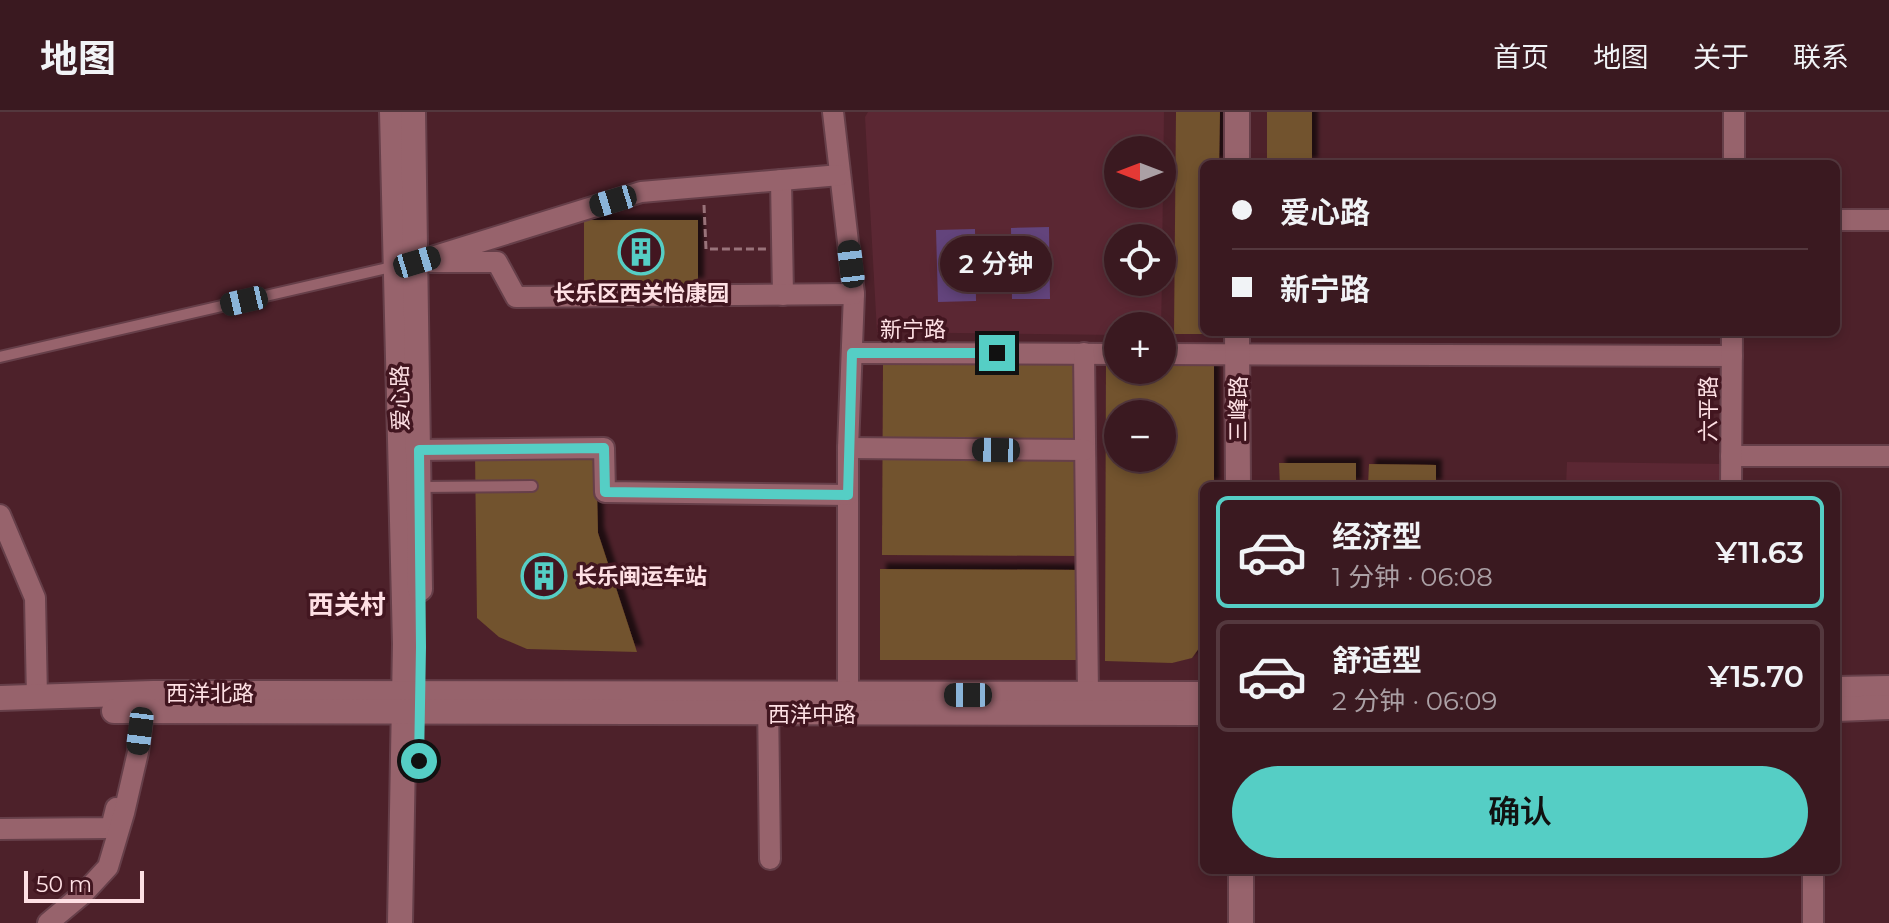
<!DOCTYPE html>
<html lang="zh">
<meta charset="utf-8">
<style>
:root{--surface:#3a1920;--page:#45262d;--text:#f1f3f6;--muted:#aba0a5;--line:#54383e;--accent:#55cec5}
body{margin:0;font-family:Montserrat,"Noto Sans SC",sans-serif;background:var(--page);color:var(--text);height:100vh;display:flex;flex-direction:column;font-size:30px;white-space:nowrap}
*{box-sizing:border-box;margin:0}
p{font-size:26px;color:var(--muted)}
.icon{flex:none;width:44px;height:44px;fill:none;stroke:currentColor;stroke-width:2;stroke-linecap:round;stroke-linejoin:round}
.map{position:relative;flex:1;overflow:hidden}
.details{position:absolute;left:1200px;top:370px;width:640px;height:392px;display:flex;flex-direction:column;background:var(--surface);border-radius:12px;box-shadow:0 4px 12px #0003,0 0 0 2px var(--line)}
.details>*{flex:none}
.guide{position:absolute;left:1200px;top:48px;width:640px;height:176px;border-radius:12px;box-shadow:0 4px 12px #0003,0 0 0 2px var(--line);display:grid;align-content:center;height:176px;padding:0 32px;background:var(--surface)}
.needle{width:52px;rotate:270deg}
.buttons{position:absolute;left:1104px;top:24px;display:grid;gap:16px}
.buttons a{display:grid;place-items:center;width:72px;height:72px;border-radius:50%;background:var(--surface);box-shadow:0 4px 12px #0003,0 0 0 2px var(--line);font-size:40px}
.scale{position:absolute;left:24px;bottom:20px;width:120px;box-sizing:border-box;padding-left:8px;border:4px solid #fee0e4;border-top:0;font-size:22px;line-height:28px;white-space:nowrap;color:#fee0e4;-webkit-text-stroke:6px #421620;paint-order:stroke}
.end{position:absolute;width:36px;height:36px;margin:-18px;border:10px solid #55cec5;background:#111;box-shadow:0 0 0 4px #111}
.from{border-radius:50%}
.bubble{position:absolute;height:56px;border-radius:28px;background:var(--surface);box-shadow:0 4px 12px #0003,0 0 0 2px var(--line);font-size:26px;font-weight:600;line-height:56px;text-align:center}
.car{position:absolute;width:24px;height:48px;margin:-24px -12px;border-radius:10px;box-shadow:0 0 6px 2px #0007;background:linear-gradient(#222 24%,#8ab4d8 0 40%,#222 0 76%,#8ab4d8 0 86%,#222 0)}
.guide b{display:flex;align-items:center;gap:28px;height:76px;font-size:30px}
.guide b+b{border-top:2px solid var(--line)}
.guide i{width:20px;height:20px;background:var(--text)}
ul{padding:14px 0 0;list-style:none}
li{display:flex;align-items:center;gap:24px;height:112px;margin:0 16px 12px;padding:0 16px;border:4px solid var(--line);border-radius:12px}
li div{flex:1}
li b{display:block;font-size:30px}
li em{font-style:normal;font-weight:600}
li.current{border-color:var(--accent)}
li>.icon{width:72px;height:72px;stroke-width:1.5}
.button{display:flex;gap:16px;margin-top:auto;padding:16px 32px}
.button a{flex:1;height:92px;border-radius:48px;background:var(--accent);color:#111;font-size:32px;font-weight:600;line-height:92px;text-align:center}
header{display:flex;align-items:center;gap:48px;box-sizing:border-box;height:112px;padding:0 40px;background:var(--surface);border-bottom:2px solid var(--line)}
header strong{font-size:38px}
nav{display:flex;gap:44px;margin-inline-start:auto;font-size:28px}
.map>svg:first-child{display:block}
</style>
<header>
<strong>地图</strong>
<nav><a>首页</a><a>地图</a><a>关于</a><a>联系</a></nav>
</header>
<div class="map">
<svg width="1889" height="811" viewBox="0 0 1889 811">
<defs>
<filter id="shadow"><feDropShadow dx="6" dy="-6" stdDeviation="2" flood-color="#0009"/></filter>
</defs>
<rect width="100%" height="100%" fill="#4d212a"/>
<!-- built -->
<g fill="#5b2733" fill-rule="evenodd">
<path d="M 868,0 L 1164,0 L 1162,151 L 1162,126 L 1118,126 L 1118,170 L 1162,170 L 1161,214 L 1118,214 L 1118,223 L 877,220 L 865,5 ZM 1118,38 L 1162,38 L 1162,82 L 1118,82 Z"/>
<path d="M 1567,350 L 1725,352 L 1725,374 L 1566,374 Z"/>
</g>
<!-- green -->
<g fill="#63447c">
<path d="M 1049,115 L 1050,187 L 1012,187 L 1011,116 Z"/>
<path d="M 975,117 L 976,189 L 938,190 L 936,118 Z"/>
</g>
<!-- building -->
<g fill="#72522d" fill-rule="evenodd" filter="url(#shadow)">
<path d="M 1176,0 L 1220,0 L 1219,52 L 1204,52 L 1204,222 L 1174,222 Z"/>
<rect x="1267" y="0" width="45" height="52"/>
<path d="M 584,108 L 698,108 L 698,172 L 584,173 Z"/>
<path d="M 1106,247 L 1118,247 L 1118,258 L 1162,258 L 1162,247 L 1214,247 L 1214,374 L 1204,374 L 1204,529 L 1192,546 L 1172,551 L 1105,549 ZM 1118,302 L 1162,302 L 1162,346 L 1118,346 Z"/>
<path d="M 883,252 L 1081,253 L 1080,444 L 882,443 Z"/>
<path d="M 475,341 L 596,342 L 598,421 L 637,540 L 527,537 L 499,525 L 477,506 Z"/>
<path d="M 1279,351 L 1356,351 L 1356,374 L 1280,374 Z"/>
<path d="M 1369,352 L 1436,353 L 1436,374 L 1368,374 Z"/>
<path d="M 880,457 L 1082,458 L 1082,548 L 880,548 Z"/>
</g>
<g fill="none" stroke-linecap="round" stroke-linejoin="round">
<!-- lane casing -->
<g stroke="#663f49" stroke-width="14">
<g id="lane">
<path d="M 0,245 L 396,154"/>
<path d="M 419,375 L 532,374"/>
</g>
</g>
<!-- street casing -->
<g stroke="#663f49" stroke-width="24">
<g id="street">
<path d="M 833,0 L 854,182 L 848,336 L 848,583"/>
<path d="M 1734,52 L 1734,0"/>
<path d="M 781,68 L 783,183"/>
<path d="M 1836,108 L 1889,108"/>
<path d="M 435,144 L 641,80 L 840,63"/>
<path d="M 401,153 L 417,150 L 497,150 L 516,185 L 854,182"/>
<path d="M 852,241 L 1118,242"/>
<path d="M 1084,241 L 1088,582"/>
<path d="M 1162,242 L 1732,244"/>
<path d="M 848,336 L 1085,338"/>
<path d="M 419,338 L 604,336 L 605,380 L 848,383"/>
<path d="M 1731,344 L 1889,344"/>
<path d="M 1731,374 L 1732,220"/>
<path d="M 0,403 L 35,486 L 37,586"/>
<path d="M 768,587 L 770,747"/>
<path d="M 0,717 L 111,716 L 116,696"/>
<path d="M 1813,758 L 1813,811"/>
<path d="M 48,811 L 85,780 L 108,755 L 124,701 L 138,640 L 143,599"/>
</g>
</g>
<!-- secondary casing -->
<g stroke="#663f49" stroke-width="28">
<g id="secondary">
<path d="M 392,0 L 405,532 L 400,811"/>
<path d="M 413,0 L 420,477"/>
<path d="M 1237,0 L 1237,52"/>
<path d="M 1237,220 L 1238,374"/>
<path d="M 1836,577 L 1889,576"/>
<path d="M 0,586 L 153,581 L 1204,582"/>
<path d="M 1836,597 L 1889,595"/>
<path d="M 114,599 L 1204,601"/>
<path d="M 1241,758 L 1241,811"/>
</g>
</g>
<!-- path -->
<path stroke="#99737a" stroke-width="3" stroke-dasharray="8 4" stroke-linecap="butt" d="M 704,93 L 706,137 L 766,137"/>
<!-- lane -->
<use href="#lane" stroke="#97636c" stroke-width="10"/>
<!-- street -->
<use href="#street" stroke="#97636c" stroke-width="20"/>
<!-- secondary -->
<use href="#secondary" stroke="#97636c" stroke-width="24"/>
</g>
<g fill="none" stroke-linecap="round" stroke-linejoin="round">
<!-- route -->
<path stroke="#55cec5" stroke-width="10" d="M 419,649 L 421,535 L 419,338 L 604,336 L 605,380 L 848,383 L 852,241 L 997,241"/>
</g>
<!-- icons -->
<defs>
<g id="building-ring" transform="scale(2.3)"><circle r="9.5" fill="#421620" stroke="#55cec5" stroke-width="1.5"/><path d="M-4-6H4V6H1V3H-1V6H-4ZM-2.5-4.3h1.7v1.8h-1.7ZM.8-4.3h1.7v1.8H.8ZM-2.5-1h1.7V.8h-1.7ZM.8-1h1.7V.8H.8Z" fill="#55cec5"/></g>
</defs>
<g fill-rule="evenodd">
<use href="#building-ring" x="641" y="140"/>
<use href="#building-ring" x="544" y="464"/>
</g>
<g text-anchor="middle" stroke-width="7" stroke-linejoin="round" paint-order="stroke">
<!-- poi labels -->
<g font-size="22" font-weight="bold" fill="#fee0e4" stroke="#421620">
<text x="641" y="189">长乐区西关怡康园</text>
<text x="575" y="472" text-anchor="start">长乐闽运车站</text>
</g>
<!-- street labels -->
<g font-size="22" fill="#fee0e4" stroke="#421620">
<text x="913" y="225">新宁路</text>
<text transform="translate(400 286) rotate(-91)" y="8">爱心路</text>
<text transform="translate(1238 297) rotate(-90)" y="8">三峰路</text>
<text transform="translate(1708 297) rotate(-90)" y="8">六平路</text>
<text x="210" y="589">西洋北路</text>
<text x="812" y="610">西洋中路</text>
</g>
<!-- quarter labels -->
<g font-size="26" font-weight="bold" fill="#fee0e4" stroke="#421620">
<text x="347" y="502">西关村</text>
</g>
</g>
</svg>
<div class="buttons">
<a><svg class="needle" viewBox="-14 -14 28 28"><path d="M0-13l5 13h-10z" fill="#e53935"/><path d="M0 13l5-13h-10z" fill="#aba0a5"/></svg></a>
<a><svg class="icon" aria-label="locate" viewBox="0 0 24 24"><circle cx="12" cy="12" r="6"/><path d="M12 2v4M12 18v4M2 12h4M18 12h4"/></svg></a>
<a>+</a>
<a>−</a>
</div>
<div class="scale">50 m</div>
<i class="end from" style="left:419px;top:649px"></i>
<i class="end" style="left:997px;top:241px"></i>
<div class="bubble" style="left:940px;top:124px;width:112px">2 分钟</div>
<i class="car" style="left:613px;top:89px;rotate:253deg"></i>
<i class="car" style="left:417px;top:150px;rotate:73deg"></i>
<i class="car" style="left:851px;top:152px;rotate:353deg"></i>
<i class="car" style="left:244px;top:189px;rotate:257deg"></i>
<i class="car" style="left:996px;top:338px;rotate:271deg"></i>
<i class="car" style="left:968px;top:583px;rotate:270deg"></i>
<i class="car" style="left:140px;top:619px;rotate:187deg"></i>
<div class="guide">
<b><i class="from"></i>爱心路</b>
<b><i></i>新宁路</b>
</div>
<section class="details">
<ul>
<li class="current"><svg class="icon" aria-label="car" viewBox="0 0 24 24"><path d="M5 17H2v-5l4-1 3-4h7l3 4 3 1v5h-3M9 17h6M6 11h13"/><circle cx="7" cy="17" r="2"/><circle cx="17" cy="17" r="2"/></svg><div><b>经济型</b><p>1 分钟 · 06:08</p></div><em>¥11.63</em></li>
<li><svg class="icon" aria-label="car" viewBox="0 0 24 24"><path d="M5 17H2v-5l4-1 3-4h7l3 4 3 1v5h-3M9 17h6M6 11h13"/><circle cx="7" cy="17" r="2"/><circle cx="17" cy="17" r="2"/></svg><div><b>舒适型</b><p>2 分钟 · 06:09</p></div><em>¥15.70</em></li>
</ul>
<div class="button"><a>确认</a></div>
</section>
</div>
